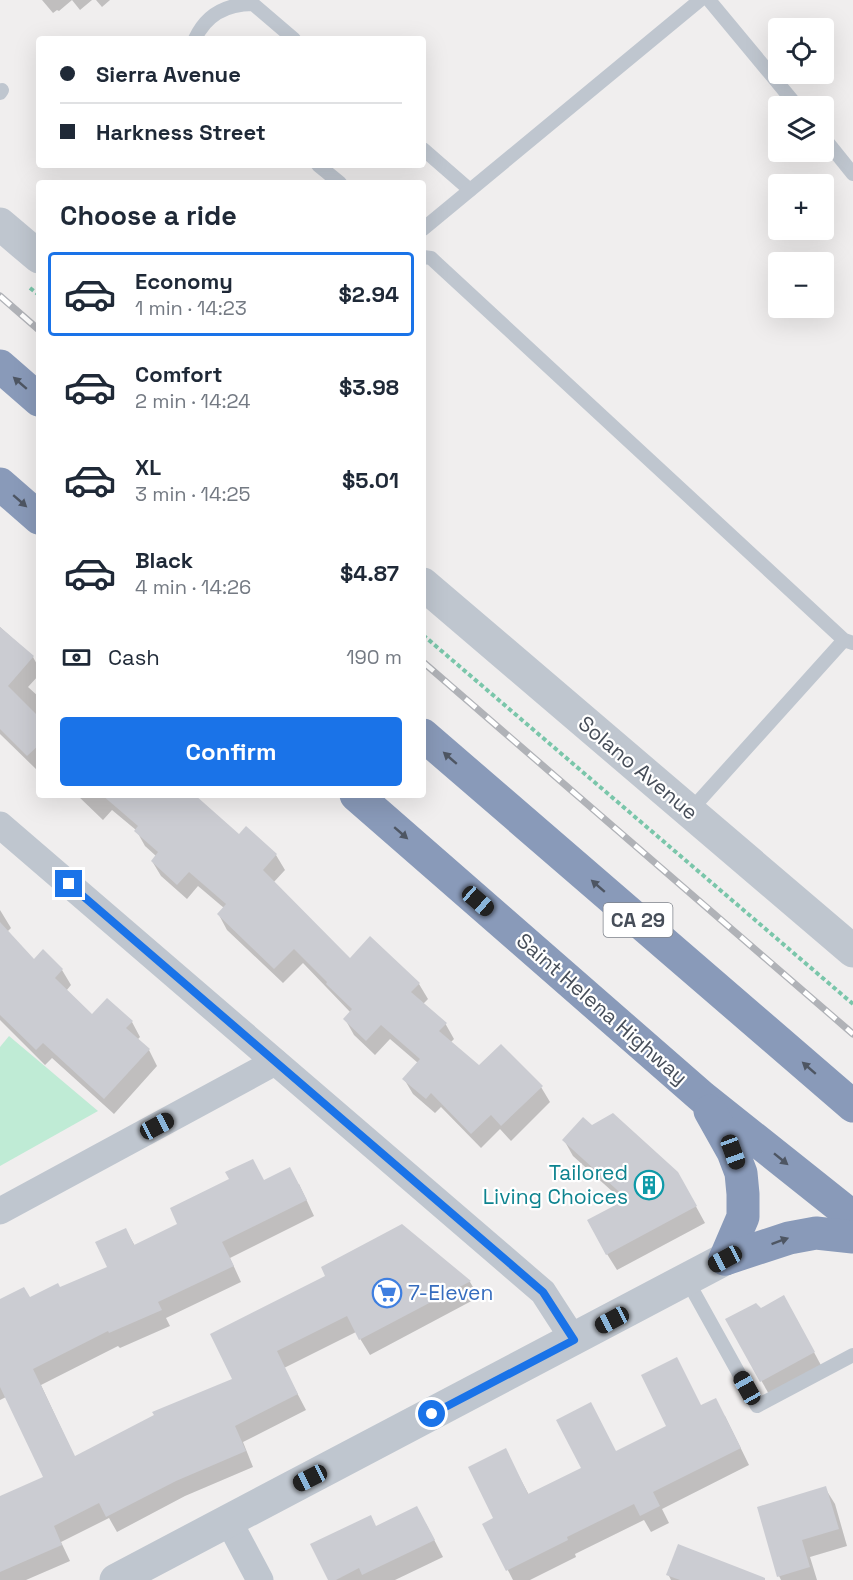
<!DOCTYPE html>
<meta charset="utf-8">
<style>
:root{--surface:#fff;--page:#f6f6f7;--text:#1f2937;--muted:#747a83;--line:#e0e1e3;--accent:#1a73e8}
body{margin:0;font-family:"Space Grotesk",sans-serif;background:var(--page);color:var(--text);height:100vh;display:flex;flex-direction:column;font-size:22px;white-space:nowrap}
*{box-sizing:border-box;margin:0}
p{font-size:20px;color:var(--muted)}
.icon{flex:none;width:33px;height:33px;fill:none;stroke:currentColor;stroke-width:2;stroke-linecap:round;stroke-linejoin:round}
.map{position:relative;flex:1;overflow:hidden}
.panel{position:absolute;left:36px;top:180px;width:390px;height:618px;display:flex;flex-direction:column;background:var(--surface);border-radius:6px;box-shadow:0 6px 24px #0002}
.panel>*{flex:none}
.guide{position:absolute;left:36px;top:36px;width:390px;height:132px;border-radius:6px;box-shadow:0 6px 24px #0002;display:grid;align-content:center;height:132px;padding:0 24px;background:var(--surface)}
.controls{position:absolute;left:768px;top:18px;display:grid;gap:12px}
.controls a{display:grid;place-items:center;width:66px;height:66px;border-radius:6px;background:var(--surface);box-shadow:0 6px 24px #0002;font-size:30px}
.end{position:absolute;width:27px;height:27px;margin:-14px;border:8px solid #1a73e8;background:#fff;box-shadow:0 0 0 3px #fff}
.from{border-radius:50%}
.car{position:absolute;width:18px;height:36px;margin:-18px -9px;border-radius:8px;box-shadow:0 0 4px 2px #0007;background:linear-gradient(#222 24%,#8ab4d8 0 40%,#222 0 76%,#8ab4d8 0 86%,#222 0)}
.guide b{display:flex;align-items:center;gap:21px;height:57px;font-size:22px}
.guide b+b{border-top:2px solid var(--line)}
.guide i{width:15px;height:15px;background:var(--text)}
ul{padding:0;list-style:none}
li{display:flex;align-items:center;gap:18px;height:84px;margin:0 12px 9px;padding:0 12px;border:3px solid transparent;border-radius:6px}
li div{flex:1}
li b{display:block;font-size:22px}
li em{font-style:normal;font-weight:700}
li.on{border-color:var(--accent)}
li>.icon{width:54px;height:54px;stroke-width:1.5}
h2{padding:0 24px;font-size:27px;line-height:72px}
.pay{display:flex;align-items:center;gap:15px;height:66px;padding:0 24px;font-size:22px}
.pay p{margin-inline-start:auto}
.cta{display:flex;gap:12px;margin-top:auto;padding:12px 24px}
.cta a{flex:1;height:69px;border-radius:6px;background:var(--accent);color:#fff;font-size:24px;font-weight:700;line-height:69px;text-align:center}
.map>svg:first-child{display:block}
</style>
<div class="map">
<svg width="853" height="1580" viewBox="0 0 853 1580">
<rect width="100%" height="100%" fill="#f0eeee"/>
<!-- green -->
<path fill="#bfebd5" d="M 9,1036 L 98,1111 L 0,1166 L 0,1047 Z"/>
<!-- shadow -->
<g fill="#0003">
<path d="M 42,0 L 92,0 L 80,10 L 72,0 L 59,11 L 57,10 L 53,13 Z"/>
<path d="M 96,0 L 110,0 L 102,7 Z"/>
<path d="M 0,627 L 33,657 L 39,668 L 39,675 L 28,687 L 39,697 L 39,768 L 37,770 L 0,734 Z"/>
<path d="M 77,795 L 193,795 L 239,836 L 276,855 L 285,870 L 273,883 L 350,960 L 371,938 L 419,984 L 428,999 L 423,1004 L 445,1023 L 454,1039 L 451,1042 L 479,1067 L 541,1087 L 550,1102 L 511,1141 L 500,1129 L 481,1148 L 441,1107 L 435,1113 L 413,1094 L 404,1079 L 418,1063 L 390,1039 L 375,1055 L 354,1035 L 345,1019 L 351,1013 L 303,963 L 283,983 L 227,930 L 219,915 L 224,908 L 198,886 L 187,899 L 161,876 L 152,861 L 156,856 L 145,846 L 136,830 L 112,810 L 103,820 Z"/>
<path d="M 0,910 L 11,928 L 7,932 L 34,961 L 43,951 L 62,970 L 71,985 L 66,991 L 92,1016 L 132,1022 L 140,1037 L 137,1040 L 149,1050 L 157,1066 L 114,1114 L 52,1058 L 45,1065 L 0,1020 Z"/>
<path d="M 591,1127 L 687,1190 L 705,1223 L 617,1270 L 607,1254 L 624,1202 L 573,1156 L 564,1140 Z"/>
<path d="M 264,1182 L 299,1184 L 314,1216 L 230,1258 L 241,1282 L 166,1318 L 170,1326 L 120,1348 L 118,1346 L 41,1385 L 75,1458 L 234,1380 L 327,1277 L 402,1226 L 470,1282 L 479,1297 L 370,1355 L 356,1332 L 284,1368 L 306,1410 L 243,1442 L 253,1467 L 185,1496 L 117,1532 L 109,1518 L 61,1542 L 70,1561 L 26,1580 L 0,1580 L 0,1498 L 45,1478 L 6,1397 L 0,1400 L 0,1300 L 29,1299 L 60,1289 L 109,1268 L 126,1230 L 135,1246 Z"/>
<path d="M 761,1309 L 793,1313 L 823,1369 L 771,1398 L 727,1319 Z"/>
<path d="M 702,1407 L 725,1416 L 749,1465 L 662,1509 L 669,1523 L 651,1532 L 644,1520 L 575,1554 L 576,1557 L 530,1580 L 513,1580 L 484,1524 L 495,1519 L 514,1467 L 529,1495 L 668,1427 Z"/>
<path d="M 825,1488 L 835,1504 L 847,1546 L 810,1557 L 817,1580 L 781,1580 L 779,1576 Z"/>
<path d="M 426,1524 L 443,1557 L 395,1580 L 330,1580 L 376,1527 Z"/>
<path d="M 668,1574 L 742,1580 L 671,1580 Z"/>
</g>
<!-- building -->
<g fill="#cbccd2">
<path d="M 0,627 L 34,656 L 8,686 L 39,717 L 39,745 L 27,756 L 0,729 Z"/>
<path d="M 102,795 L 195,795 L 239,834 L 246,826 L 277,854 L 263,870 L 350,958 L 370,936 L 420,983 L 411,992 L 447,1023 L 439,1031 L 479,1065 L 501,1044 L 543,1086 L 501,1126 L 491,1115 L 471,1134 L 431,1093 L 426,1099 L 402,1079 L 420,1059 L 381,1025 L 366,1041 L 343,1019 L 352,1009 L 326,984 L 327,982 L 294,949 L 274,969 L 217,914 L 226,904 L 189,872 L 177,885 L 151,861 L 158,852 L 134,831 L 138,826 Z"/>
<path d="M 0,922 L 34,959 L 43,949 L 63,969 L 55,978 L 92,1014 L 107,998 L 133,1021 L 126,1028 L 150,1049 L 104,1099 L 43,1043 L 36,1050 L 0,1015 Z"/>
<path d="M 613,1113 L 678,1172 L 697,1206 L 606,1255 L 587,1220 L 627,1199 L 562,1140 L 583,1117 L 592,1125 Z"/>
<path d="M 253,1159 L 264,1180 L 290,1167 L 307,1200 L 222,1242 L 234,1266 L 158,1302 L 162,1310 L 109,1333 L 108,1331 L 33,1369 L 75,1456 L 154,1415 L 152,1412 L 232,1379 L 210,1334 L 325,1276 L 321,1267 L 402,1224 L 471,1281 L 359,1340 L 347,1316 L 277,1351 L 298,1394 L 235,1426 L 246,1451 L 176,1481 L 106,1517 L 99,1503 L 54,1526 L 62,1545 L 0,1572 L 0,1496 L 43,1477 L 0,1387 L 0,1299 L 24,1287 L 30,1297 L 58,1283 L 60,1287 L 107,1267 L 95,1242 L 126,1228 L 134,1245 L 177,1224 L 170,1208 L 229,1179 L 225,1172 Z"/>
<path d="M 784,1295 L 815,1352 L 760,1382 L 725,1319 L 756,1303 L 761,1308 Z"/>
<path d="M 677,1357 L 701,1405 L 716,1398 L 741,1448 L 653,1492 L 660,1506 L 640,1516 L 634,1504 L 567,1537 L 568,1540 L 506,1571 L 482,1524 L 493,1518 L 468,1467 L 506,1448 L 528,1494 L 581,1468 L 556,1420 L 591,1402 L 616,1451 L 666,1426 L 641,1375 Z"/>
<path d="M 826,1486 L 839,1529 L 802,1540 L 810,1567 L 777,1577 L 757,1507 Z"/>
<path d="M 417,1506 L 435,1540 L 362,1575 L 359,1568 L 336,1580 L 328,1580 L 310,1544 L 371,1515 L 376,1526 Z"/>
<path d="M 678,1544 L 765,1578 L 765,1580 L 680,1580 L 666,1575 Z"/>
</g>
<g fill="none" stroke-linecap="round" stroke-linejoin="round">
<!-- path -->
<g stroke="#7ac6aa" stroke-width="4" stroke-dasharray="4.5 3" stroke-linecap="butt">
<path d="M 30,288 L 39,295"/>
<path d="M 423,635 L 853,1004"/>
</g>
<!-- service -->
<g stroke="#bfc6cf" stroke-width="14">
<path d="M 709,0 L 797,106"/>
<path d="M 195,39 C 206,15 226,4 253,4 L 294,39"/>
<path d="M 0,93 L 2,90"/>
<path d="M 824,138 L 853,174"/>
<path d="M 423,149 L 470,190"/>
<path d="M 318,165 L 340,183"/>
<path d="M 423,229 L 700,0"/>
<path d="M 423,257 L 431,258 L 844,640 L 853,643"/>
<path d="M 689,812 L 844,640"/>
<path d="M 687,1280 L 757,1406 L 853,1355"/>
</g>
<!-- minor -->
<g stroke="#bfc6cf" stroke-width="27">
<path d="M 0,825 L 543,1292 L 574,1340"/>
<path d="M 0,1211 L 275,1062"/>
<path d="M 228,1520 L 260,1580"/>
</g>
<!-- tertiary -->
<g stroke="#bfc6cf" stroke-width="33">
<path d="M 0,224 L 39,257"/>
<path d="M 423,584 L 853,951"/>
<path d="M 116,1580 L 725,1259"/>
</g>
<!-- motorway -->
<g stroke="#899ab9" stroke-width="33">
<path d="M 0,366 L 39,400"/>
<path d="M 0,484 L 39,518"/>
<path d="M 423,735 L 853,1106"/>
<path d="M 356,795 L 702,1097 L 853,1217"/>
<path d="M 710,1111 L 733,1152 L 741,1173 L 743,1194 L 743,1217 L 725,1259"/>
<path d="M 725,1259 L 789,1238 L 816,1233 L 853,1237"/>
</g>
<!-- rail casing -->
<g stroke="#b0b2b7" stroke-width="7">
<g id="rail">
<path d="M 0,296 L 39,330"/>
<path d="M 423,662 L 853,1034"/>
</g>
</g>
<!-- rail -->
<use href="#rail" stroke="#fff" stroke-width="4.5" stroke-dasharray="14" stroke-linecap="butt"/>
</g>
<!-- one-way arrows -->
<defs><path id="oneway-solid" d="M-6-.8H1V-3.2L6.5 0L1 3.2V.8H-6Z" transform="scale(1.5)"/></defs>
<g fill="#4e5663">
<use href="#oneway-solid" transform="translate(20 383) rotate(-139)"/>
<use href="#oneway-solid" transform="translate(20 501) rotate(41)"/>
<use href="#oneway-solid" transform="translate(450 758) rotate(-139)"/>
<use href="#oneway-solid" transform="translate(401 833) rotate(41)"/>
<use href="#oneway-solid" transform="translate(598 886) rotate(-139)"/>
<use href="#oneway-solid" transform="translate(809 1068) rotate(-139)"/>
<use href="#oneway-solid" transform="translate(781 1159) rotate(39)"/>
<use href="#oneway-solid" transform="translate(780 1241) rotate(-20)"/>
</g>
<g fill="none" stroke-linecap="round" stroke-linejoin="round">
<!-- route -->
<path stroke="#1a73e8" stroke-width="8" d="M 69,884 L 543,1292 L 574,1340 L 432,1414"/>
</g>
<!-- icons -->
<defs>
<g id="building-ring" transform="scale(1.5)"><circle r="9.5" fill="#fff" stroke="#0f9aa8" stroke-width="1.5"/><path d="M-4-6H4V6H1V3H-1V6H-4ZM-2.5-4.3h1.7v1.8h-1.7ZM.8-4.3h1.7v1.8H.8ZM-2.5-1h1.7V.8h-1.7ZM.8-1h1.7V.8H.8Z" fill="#0f9aa8"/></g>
<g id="supermarket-ring" transform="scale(1.5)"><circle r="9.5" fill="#fff" stroke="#3f7fe0" stroke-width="1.5"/><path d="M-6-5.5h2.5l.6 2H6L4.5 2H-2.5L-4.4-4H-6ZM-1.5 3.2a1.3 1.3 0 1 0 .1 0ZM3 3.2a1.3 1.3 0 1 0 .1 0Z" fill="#3f7fe0"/></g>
</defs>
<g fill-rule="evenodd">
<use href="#building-ring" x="649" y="1185"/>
<use href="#supermarket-ring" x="387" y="1293"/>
</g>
<g text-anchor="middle" stroke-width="4.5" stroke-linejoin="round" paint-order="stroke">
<!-- shield labels -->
<rect fill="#fff" stroke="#7e838b" stroke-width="1.5" x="603.5" y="903" width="69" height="34" rx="4.5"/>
<g font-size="20" font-weight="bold" fill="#474e59">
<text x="638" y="927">CA 29</text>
</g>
<!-- street labels -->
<g font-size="21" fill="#474e59" stroke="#fff">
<text transform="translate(638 768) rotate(40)" y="7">Solano Avenue</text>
<text transform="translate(602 1009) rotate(41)" y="7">Saint Helena Highway</text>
</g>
<!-- culture labels -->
<g font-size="21" fill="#0d838f" stroke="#fff" text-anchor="end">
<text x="628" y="1180">Tailored<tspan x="628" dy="24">Living Choices</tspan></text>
</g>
<!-- shop labels -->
<g font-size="21" fill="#366cbe" stroke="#fff" text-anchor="start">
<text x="408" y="1300">7-Eleven</text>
</g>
</g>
</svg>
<div class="controls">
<a><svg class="icon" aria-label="locate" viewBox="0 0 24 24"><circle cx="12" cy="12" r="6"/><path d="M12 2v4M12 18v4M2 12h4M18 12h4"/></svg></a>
<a><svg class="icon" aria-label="layers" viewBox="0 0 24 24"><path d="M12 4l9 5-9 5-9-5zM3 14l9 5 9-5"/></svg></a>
<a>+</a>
<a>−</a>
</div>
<i class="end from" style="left:432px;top:1414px"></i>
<i class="end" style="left:69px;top:884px"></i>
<i class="car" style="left:478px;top:901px;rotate:131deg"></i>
<i class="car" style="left:157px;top:1126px;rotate:62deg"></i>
<i class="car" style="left:733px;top:1152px;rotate:160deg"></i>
<i class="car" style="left:725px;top:1259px;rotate:242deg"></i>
<i class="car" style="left:612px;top:1320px;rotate:242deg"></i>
<i class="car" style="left:747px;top:1388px;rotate:331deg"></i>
<i class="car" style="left:310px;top:1478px;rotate:243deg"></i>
<div class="guide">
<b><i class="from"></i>Sierra Avenue</b>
<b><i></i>Harkness Street</b>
</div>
<section class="panel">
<h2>Choose a ride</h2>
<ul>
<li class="on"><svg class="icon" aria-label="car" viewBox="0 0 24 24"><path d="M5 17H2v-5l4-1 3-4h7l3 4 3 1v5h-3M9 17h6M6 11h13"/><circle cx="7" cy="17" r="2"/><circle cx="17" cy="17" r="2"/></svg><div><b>Economy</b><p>1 min · 14:23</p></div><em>$2.94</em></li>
<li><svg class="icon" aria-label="car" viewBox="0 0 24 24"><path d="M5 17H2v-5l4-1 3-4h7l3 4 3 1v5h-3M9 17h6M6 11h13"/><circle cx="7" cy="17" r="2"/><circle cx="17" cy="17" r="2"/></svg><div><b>Comfort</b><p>2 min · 14:24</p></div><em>$3.98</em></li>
<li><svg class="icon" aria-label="car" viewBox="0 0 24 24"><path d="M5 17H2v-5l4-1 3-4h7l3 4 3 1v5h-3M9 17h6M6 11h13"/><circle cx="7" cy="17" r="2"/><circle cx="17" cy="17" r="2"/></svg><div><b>XL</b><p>3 min · 14:25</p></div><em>$5.01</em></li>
<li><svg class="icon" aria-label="car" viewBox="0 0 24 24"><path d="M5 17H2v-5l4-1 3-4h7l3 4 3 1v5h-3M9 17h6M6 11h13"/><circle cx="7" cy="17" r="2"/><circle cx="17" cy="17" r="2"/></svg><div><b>Black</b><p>4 min · 14:26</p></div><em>$4.87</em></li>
</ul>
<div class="pay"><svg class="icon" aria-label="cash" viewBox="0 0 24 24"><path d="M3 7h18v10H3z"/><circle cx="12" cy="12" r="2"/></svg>Cash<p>190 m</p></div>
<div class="cta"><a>Confirm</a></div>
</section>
</div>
